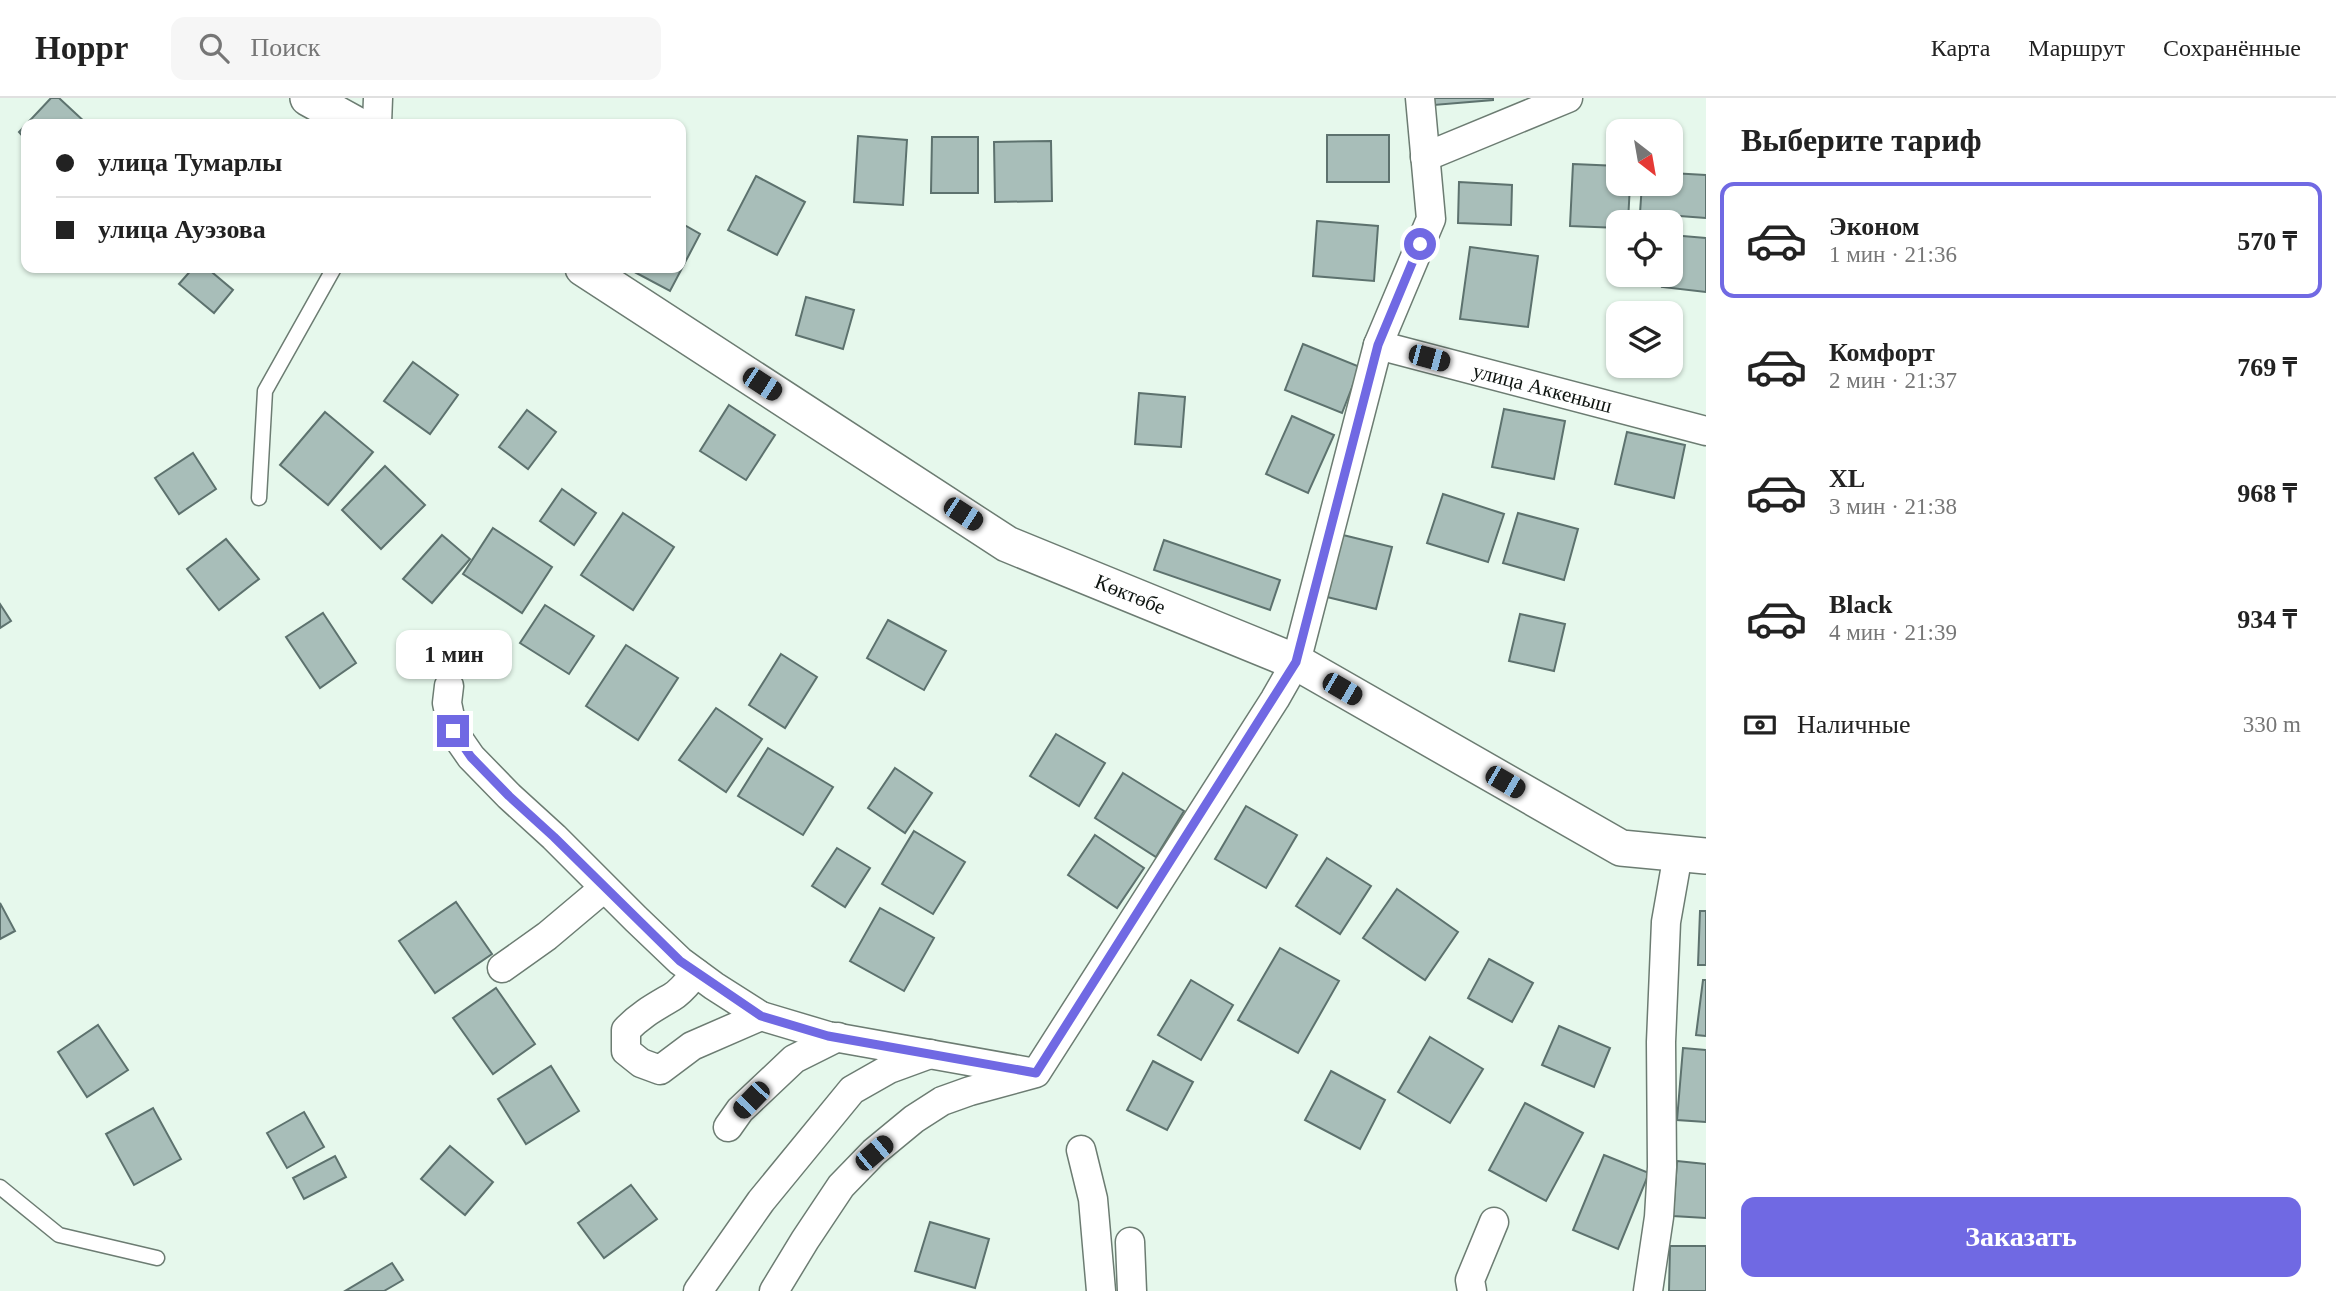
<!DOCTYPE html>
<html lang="ru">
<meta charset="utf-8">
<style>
:root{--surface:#fff;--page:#f6f6f6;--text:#222;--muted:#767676;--line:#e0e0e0;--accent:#7069e3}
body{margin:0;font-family:Georgia,serif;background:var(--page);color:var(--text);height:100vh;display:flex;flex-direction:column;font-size:26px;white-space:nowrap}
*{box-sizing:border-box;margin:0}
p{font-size:23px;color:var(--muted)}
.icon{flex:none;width:38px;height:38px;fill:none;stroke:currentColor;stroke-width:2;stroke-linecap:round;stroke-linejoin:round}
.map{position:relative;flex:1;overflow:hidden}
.side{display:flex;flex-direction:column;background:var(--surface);width:630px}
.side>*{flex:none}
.guide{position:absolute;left:21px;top:21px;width:665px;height:154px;border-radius:14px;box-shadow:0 2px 5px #0004;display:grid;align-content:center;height:154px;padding:0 35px;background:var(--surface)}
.needle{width:46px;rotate:149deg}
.fabs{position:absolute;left:1606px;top:21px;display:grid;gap:14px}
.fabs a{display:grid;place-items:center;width:77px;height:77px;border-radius:14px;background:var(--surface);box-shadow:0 2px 5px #0004;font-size:35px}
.end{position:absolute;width:32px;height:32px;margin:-16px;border:9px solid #7069e3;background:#fff;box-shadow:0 0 0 4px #fff}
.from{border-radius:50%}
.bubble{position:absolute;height:49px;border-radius:14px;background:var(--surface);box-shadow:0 2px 5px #0004;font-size:23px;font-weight:700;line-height:49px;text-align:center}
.car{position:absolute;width:21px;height:42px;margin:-21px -10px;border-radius:9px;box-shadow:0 0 5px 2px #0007;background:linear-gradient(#222 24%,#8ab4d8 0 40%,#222 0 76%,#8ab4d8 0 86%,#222 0)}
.guide b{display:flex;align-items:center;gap:24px;height:66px;font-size:26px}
.guide b+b{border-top:2px solid var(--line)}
.guide i{width:18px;height:18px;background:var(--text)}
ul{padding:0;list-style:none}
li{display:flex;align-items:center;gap:21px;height:116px;margin:0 14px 10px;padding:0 21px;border:4px solid transparent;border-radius:14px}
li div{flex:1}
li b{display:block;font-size:26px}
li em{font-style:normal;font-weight:700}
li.current{border-color:var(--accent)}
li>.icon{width:63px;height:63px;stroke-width:1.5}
h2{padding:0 35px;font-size:32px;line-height:84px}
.pay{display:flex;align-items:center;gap:18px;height:77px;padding:0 35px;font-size:26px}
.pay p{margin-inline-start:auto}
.action{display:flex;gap:14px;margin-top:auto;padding:14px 35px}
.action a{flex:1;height:80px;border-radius:14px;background:var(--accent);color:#fff;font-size:28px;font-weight:700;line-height:80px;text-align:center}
header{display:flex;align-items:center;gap:42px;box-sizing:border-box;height:98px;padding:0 35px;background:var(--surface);border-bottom:2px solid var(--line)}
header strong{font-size:33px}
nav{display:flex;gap:38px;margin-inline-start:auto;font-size:24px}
.search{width:490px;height:63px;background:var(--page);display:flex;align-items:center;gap:18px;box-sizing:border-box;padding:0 24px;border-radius:14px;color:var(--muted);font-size:26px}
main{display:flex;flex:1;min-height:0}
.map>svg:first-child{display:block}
</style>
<header>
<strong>Hoppr</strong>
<div class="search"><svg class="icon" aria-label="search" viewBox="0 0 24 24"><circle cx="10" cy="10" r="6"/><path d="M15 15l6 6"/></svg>Поиск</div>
<nav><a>Карта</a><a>Маршрут</a><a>Сохранённые</a></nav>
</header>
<main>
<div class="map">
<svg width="1706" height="1193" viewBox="0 0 1706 1193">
<rect width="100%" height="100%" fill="#e6f8ec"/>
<!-- building -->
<g fill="#a8beb9" stroke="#5d726e" stroke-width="2">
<path d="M 51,0 L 59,0 L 87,26 L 26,26 L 26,42 L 19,34 Z"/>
<path d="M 1433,0 L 1493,0 L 1493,2 L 1434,7 Z"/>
<rect x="1327" y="37" width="62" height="47"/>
<path d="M 858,38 L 907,42 L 903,107 L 854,104 Z"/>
<path d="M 932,39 L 978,39 L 978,95 L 931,95 Z"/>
<path d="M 1051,43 L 1052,103 L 995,104 L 994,44 Z"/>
<path d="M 1573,66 L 1619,68 L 1619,86 L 1630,86 L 1628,124 L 1619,124 L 1619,130 L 1570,128 Z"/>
<path d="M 1671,75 L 1706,77 L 1706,120 L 1640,115 L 1642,86 L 1671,86 Z"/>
<path d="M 756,78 L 805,104 L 777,157 L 728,132 Z"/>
<path d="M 1459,84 L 1512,87 L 1511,127 L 1458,125 Z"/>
<path d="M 1317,123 L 1378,128 L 1374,183 L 1313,178 Z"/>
<path d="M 681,125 L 700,136 L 670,193 L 627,170 L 681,170 Z"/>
<path d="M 1671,137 L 1706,140 L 1706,194 L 1662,189 L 1664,177 L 1671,177 Z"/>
<path d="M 1470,149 L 1538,158 L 1528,229 L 1460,221 Z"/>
<path d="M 193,170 L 207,170 L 233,192 L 214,215 L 179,186 Z"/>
<path d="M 806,199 L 854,212 L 843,251 L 796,237 Z"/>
<path d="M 1303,246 L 1360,269 L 1342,315 L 1285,292 Z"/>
<path d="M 413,264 L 458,297 L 430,336 L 384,303 Z"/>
<path d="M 1139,295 L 1185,299 L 1181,349 L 1135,346 Z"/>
<path d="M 729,307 L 775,337 L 746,382 L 700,353 Z"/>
<path d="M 1504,311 L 1565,323 L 1554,381 L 1492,369 Z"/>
<path d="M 527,312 L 556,334 L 528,371 L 499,349 Z"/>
<path d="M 325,314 L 373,354 L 328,407 L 280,367 Z"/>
<path d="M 1292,318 L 1334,337 L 1308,395 L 1266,376 Z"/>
<path d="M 1627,334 L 1685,347 L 1674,400 L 1615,386 Z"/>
<path d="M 193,355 L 216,391 L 179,416 L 155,380 Z"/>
<path d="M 385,368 L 425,407 L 381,451 L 342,412 Z"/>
<path d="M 562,391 L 596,415 L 574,447 L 540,423 Z"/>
<path d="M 1443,396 L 1504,416 L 1488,464 L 1427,445 Z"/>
<path d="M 623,415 L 674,449 L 633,512 L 581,477 Z"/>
<path d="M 1518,415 L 1578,431 L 1564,482 L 1503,465 Z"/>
<path d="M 493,430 L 552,469 L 522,515 L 463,476 Z"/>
<path d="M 442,437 L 470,461 L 432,505 L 403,481 Z"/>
<path d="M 1343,437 L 1392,449 L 1376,511 L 1327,499 Z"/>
<path d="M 226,441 L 259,481 L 219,512 L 187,471 Z"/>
<path d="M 1164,442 L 1280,482 L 1270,512 L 1154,472 Z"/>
<path d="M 0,506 L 11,523 L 0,530 Z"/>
<path d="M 545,507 L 594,538 L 569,576 L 520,545 Z"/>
<path d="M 323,515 L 356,565 L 320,590 L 286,539 Z"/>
<path d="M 1520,516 L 1565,526 L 1554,573 L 1509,563 Z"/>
<path d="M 888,522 L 946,553 L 924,592 L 867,560 Z"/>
<path d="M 626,547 L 678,580 L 638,642 L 586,608 Z"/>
<path d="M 781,556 L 817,579 L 785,630 L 749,607 Z"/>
<path d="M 716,610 L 762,641 L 726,694 L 679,662 Z"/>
<path d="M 1056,636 L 1105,665 L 1079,708 L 1030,678 Z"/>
<path d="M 768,650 L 833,689 L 803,737 L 738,698 Z"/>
<path d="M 895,670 L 932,695 L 905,735 L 868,710 Z"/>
<path d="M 1123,675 L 1184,713 L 1156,759 L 1095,720 Z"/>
<path d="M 1246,708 L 1297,737 L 1266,790 L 1215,761 Z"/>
<path d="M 914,733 L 965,764 L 933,816 L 882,786 Z"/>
<path d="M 1095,737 L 1144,770 L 1117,810 L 1068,777 Z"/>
<path d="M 837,750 L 870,770 L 845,809 L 812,788 Z"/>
<path d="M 1327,760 L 1371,788 L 1340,836 L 1296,808 Z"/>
<path d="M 1397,791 L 1458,834 L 1425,882 L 1363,840 Z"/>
<path d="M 456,804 L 492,856 L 435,895 L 399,843 Z"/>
<path d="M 0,805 L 15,833 L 0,841 Z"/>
<path d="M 880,810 L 934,840 L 904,893 L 850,863 Z"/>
<path d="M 1700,813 L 1706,813 L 1706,867 L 1698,867 Z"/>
<path d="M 1280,850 L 1339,883 L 1298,955 L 1238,922 Z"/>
<path d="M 1489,861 L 1533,885 L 1512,924 L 1468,900 Z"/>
<path d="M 1191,882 L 1233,907 L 1201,962 L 1158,937 Z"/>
<path d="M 1703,882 L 1706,882 L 1706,938 L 1696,937 Z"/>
<path d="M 496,890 L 535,946 L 493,976 L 453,920 Z"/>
<path d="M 98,927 L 128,972 L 87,999 L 58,954 Z"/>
<path d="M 1559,928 L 1610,950 L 1594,989 L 1542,967 Z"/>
<path d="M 1430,939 L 1483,971 L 1450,1025 L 1398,994 Z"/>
<path d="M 1683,950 L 1706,952 L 1706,1024 L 1677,1022 Z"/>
<path d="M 1153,963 L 1193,984 L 1167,1032 L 1127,1012 Z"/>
<path d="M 551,968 L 579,1013 L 526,1046 L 498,1001 Z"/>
<path d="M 1331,973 L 1385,1002 L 1360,1051 L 1305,1022 Z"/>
<path d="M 1525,1005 L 1583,1035 L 1546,1103 L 1489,1072 Z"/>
<path d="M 153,1010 L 181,1061 L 134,1087 L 106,1036 Z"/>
<path d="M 304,1014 L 324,1049 L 287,1070 L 267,1035 Z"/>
<path d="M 450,1048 L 493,1084 L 465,1117 L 421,1081 Z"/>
<path d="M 1604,1057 L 1649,1075 L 1618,1151 L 1573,1132 Z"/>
<path d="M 335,1058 L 346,1079 L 304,1101 L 293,1080 Z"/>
<path d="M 1677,1063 L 1706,1066 L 1706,1120 L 1673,1118 Z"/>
<path d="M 631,1087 L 657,1121 L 604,1160 L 578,1125 Z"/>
<path d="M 930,1124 L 989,1141 L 975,1190 L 915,1173 Z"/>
<path d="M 1670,1148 L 1706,1148 L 1706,1193 L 1669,1193 Z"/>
<path d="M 392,1165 L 403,1182 L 384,1193 L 345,1193 Z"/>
</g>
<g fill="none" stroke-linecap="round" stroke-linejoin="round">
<!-- service casing -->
<g stroke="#6c7c72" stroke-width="17">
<g id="service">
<path d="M 259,400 L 265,293 L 334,170"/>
<path d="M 0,1089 L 59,1137 L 157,1160"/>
</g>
</g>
<!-- minor casing -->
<g stroke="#6c7c72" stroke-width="31">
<g id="minor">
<path d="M 377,26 L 378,0"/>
<path d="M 1425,59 L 1568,0"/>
<path id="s1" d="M 1378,247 L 1706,333"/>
<path d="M 449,588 L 447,605 L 453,633 L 471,659 L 509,698 L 554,739 L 636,821 L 680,863 L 714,888 L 761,918 L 828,938 L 1030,974"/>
<path d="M 502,870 L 547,838 L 604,790"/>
<path d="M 696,875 C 689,883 681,894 672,899 C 655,909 640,917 626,932 L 626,953 L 641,965 L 660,972 L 692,948 L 761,918"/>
<path d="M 728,1029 L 740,1012 L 794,961 L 838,939"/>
<path d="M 1081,1052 L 1093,1101 L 1101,1193"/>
<path d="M 1130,1144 L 1132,1193"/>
<path d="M 698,1193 L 761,1103 L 852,992 L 889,971 L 930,956"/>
<path d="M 774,1193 L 805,1142 L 841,1088 L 874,1054 L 914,1021 L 942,1003 L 970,993 L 1036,975 L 1275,601 L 1296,564 L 1378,247 L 1431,121 L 1420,0"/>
<path d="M 1472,1193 L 1470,1182 L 1494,1124"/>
<path d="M 1648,1193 L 1659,1119 L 1662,1069 L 1661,944 L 1666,824 L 1678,756"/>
</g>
</g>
<!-- tertiary casing -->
<g stroke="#6c7c72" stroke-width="38">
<g id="tertiary">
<path d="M 308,0 L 355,26"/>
<path id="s2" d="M 583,170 L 1007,446 L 1296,564 L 1621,750 L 1706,758"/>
</g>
</g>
<!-- service -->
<use href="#service" stroke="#fff" stroke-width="14"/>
<!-- minor -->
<use href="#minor" stroke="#fff" stroke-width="28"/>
<!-- tertiary -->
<use href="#tertiary" stroke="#fff" stroke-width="35"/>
</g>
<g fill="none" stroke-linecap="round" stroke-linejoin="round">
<!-- route -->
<path stroke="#7069e3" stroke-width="9" d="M 453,633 L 471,659 L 509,698 L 554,739 L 680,863 L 761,918 L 828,938 L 1036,975 L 1296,564 L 1378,247 L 1420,146"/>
</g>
<g text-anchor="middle" stroke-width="5" stroke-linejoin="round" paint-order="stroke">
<!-- street labels -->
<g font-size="21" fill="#0e1410" stroke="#fff">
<text dy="7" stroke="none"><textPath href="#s1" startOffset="170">улица Аккеныш</textPath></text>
<text dy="7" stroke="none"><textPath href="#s2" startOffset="639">Көктөбе</textPath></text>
</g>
</g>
</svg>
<div class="fabs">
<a><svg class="needle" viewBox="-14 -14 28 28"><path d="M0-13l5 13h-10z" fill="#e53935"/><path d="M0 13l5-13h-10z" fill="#767676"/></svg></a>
<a><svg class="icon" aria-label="locate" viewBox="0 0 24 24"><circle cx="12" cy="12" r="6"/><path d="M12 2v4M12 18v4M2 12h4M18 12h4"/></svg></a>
<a><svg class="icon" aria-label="layers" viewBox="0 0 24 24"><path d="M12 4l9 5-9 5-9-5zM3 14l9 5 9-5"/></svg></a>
</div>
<i class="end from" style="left:1420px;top:146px"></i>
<i class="end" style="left:453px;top:633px"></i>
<div class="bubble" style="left:396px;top:532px;width:116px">1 мин</div>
<i class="car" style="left:1429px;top:260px;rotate:105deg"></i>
<i class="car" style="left:762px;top:286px;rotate:123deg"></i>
<i class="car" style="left:963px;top:416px;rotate:123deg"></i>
<i class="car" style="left:1342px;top:591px;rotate:120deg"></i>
<i class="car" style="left:1505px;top:684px;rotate:120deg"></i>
<i class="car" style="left:751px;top:1002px;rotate:224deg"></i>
<i class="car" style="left:874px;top:1055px;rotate:50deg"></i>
<div class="guide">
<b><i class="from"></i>улица Тумарлы</b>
<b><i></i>улица Ауэзова</b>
</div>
</div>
<section class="side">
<h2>Выберите тариф</h2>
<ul>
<li class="current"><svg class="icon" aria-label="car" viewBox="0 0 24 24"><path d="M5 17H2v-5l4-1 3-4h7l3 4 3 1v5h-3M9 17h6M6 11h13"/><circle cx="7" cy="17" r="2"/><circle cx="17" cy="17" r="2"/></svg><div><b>Эконом</b><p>1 мин · 21:36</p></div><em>570 ₸</em></li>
<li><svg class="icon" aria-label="car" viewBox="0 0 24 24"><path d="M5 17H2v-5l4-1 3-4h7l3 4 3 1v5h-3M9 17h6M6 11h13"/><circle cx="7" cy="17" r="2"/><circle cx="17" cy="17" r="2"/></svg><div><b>Комфорт</b><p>2 мин · 21:37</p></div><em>769 ₸</em></li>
<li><svg class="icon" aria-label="car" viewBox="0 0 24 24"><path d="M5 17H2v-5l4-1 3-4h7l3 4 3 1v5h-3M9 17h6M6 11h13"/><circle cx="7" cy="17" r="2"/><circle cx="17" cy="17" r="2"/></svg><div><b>XL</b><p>3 мин · 21:38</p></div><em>968 ₸</em></li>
<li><svg class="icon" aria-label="car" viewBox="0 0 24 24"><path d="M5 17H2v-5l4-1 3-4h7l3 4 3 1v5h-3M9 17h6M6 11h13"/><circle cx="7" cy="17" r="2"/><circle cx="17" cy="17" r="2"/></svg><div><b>Black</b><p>4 мин · 21:39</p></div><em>934 ₸</em></li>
</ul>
<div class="pay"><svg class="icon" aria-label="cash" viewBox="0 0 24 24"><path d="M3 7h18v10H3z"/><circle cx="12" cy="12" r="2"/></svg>Наличные<p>330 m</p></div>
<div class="action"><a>Заказать</a></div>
</section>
</main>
